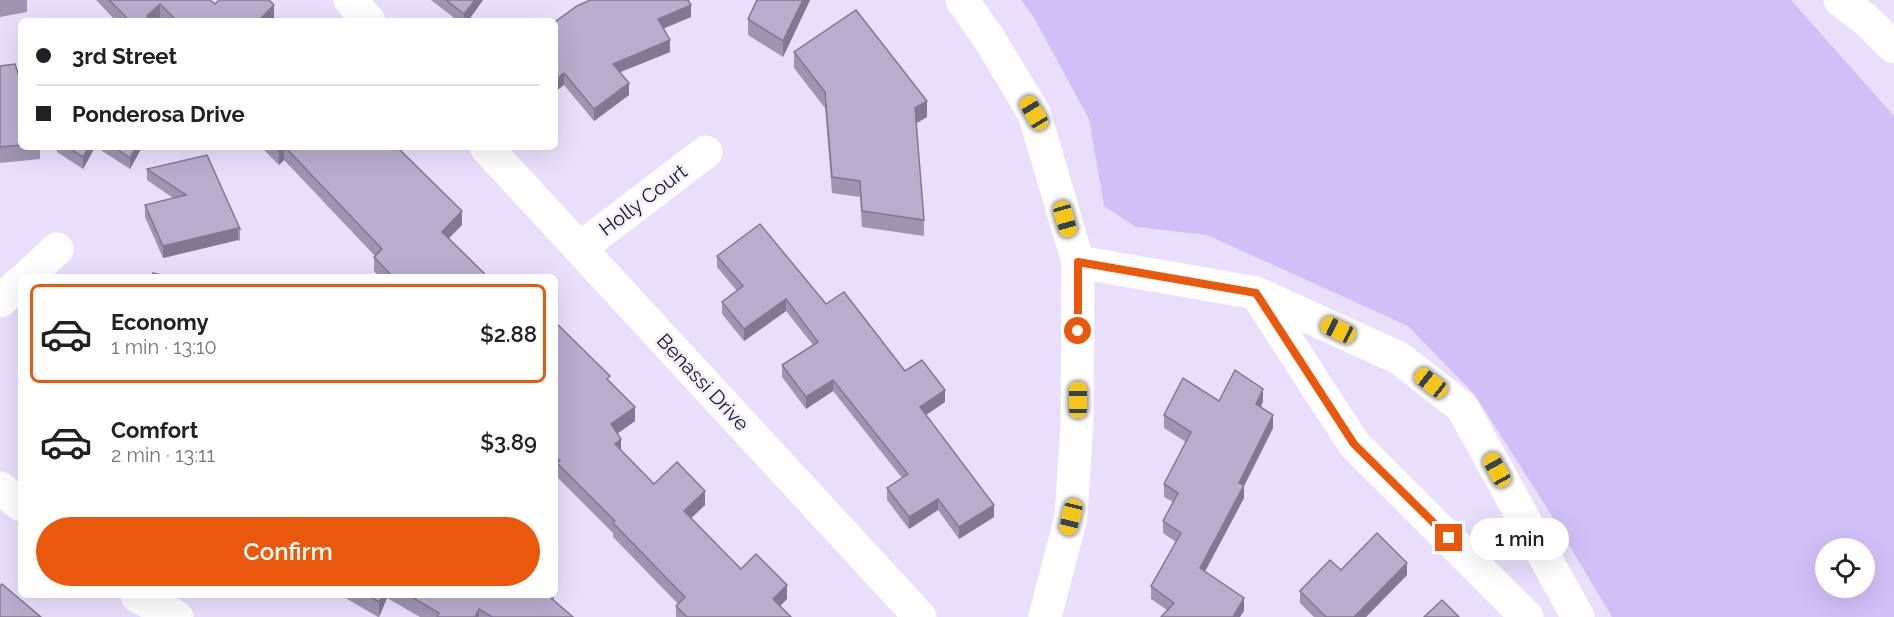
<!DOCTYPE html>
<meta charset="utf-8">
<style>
:root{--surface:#fff;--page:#f2f2f2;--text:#202124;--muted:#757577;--line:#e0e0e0;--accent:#ea580c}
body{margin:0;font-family:Raleway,sans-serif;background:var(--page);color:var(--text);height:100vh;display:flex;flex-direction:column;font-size:22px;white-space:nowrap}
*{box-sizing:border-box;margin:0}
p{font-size:20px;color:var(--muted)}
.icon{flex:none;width:33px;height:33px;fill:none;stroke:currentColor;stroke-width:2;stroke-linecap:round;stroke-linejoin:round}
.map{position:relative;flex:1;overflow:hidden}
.drawer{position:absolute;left:18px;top:274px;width:540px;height:324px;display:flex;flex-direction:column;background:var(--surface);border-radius:9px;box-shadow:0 6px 24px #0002}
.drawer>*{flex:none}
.banner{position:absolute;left:18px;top:18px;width:540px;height:132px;border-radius:9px;box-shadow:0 6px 24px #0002;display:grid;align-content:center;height:132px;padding:0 18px;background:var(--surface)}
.buttons{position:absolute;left:1815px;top:538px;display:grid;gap:12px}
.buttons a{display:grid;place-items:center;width:60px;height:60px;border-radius:50%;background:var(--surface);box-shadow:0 6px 24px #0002;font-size:30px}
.end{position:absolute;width:27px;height:27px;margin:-14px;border:8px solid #ea580c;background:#fff;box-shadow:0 0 0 3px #fff}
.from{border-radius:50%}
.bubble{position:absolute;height:42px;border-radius:21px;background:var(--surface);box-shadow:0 6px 24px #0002;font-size:20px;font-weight:600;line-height:42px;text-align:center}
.car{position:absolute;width:18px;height:36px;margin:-18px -9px;border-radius:8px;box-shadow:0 0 4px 2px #0007;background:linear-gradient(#f5c518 24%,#345 0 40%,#f5c518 0 76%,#345 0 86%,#f5c518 0)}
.banner b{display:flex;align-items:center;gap:21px;height:57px;font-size:22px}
.banner b+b{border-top:2px solid var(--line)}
.banner i{width:15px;height:15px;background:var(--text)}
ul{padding:10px 0 0;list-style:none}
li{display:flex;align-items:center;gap:18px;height:99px;margin:0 12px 9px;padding:0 6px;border:3px solid transparent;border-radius:9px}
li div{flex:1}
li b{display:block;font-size:22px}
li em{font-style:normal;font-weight:600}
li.active{border-color:var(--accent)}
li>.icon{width:54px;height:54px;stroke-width:1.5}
.cta{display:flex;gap:12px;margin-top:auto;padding:12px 18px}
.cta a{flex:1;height:69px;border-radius:36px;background:var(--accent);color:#fff;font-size:24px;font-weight:600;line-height:69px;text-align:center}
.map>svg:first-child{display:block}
</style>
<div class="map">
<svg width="1894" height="617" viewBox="0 0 1894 617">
<rect width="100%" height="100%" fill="#e9dffc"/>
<!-- green -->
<path fill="#d2bff8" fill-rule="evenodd" d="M 1021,0 L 1791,0 L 1894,116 L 1894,617 L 1612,617 L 1547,508 L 1475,395 L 1408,326 L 1207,235 L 1136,227 L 1104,206 L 1089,119 L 1033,16 ZM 1826,549 L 1864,549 L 1864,588 L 1826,588 Z"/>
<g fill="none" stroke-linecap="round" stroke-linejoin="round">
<!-- minor -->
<g stroke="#fff" stroke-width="33">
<path d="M 350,0 L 369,21"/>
<path d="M 962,0 L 988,37 L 1034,113 L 1078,262 L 1256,293 L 1399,358 L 1462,407 L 1578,617"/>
<path d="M 486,147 L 920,617"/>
<path d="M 580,248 L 706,152"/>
<path d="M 26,278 L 57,249"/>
<path d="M 1256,293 L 1354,444 L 1527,617"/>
<path d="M 0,301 L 21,282"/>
<path d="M 0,488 L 21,505"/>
<path d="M 137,596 L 177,617"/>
</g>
<!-- tertiary -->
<path stroke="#fff" stroke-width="33" d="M 1045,617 L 1071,517 L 1077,423 L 1078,262"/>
<!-- secondary -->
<path stroke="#fff" stroke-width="33" d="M 1840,0 L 1865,19 L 1894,47"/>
</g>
<!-- wall -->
<g fill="#9e95b2">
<path d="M 0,0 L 27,0 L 27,12 L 0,17 Z"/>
<path d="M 96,0 L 210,0 L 215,4 L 274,19 L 272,21 L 163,21 L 160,17 L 156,21 L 116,21 Z"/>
<path d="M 431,0 L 483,0 L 468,21 L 458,21 Z"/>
<path d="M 810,0 L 783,57 L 748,35 L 748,19 Z"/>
<path d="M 691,17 L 663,28 L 670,52 L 620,72 L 629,95 L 594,121 L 564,85 L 555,22 Z"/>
<path d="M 794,52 L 927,117 L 916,123 L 924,220 L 924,236 L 862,227 L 860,197 L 832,193 L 825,108 L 794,68 Z"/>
<path d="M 0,66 L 21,82 L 21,147 L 40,147 L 40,159 L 0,163 Z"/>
<path d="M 57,147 L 95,147 L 83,169 L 57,152 Z"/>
<path d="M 96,147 L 142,147 L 130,169 Z"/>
<path d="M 261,147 L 402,147 L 402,152 L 462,225 L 449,238 L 489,278 L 380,278 L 374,271 L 374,257 L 375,256 L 284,160 L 279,165 Z"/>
<path d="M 147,169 L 240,229 L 240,241 L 238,240 L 163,258 L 145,217 L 145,205 L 173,198 L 147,180 Z"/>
<path d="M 717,256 L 826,304 L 905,371 L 945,402 L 926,415 L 994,517 L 959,539 L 938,510 L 909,529 L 887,500 L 887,488 L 902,478 L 833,391 L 806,409 L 782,377 L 782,365 L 813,345 L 786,311 L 744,341 L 722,314 L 722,302 L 737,291 L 717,267 Z"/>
<path d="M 555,322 L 610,382 L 635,421 L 617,434 L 621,450 L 654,484 L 705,505 L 691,518 L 741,569 L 787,599 L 780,606 L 791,617 L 676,617 L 676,606 L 678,604 L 613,537 L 613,533 L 557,477 L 557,472 L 555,470 Z"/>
<path d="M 1219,401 L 1263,401 L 1261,407 L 1273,428 L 1244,486 L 1244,498 L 1205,571 L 1244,611 L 1167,610 L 1151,599 L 1151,586 L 1176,542 L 1163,533 L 1163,521 L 1173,502 L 1164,497 L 1164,484 L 1186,442 L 1164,428 L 1164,415 Z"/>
<path d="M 1341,570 L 1407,575 L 1366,617 L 1314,617 L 1300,603 L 1300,591 Z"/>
<path d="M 342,596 L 554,596 L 554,601 L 573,617 L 420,617 L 387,598 L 379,617 L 378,617 Z"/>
</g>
<!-- shaded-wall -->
<g fill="#817991">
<path d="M 475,0 L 483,0 L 468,21 L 464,21 L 464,14 Z"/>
<path d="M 803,0 L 810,0 L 783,57 L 783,41 Z"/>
<path d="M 160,4 L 160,17 L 156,21 L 147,21 L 147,16 Z"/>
<path d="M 274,5 L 274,19 L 272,21 L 258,21 Z"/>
<path d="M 691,5 L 691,17 L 658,31 L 658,19 Z"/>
<path d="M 670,40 L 670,52 L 613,75 L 613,64 Z"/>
<path d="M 564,73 L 564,85 L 555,92 L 555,80 Z"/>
<path d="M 629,83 L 629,95 L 594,121 L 594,109 Z"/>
<path d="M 927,101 L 927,117 L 915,124 L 915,108 Z"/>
<path d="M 89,147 L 95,147 L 83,169 L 83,157 Z"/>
<path d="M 136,147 L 142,147 L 130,169 L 130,158 Z"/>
<path d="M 283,147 L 284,147 L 284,160 L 279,165 L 279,151 Z"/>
<path d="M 462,211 L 462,225 L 442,245 L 442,232 Z"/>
<path d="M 238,228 L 238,240 L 163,258 L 163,246 Z"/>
<path d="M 786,299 L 786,311 L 744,341 L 744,329 Z"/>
<path d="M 833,380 L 833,391 L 806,409 L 806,397 Z"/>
<path d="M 1263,389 L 1263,401 L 1256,417 L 1256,404 Z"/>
<path d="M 945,390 L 945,402 L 920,419 L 920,407 Z"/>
<path d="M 635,407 L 635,421 L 611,438 L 611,424 Z"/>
<path d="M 1273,415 L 1273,428 L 1244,486 L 1244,498 L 1200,581 L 1200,568 L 1239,483 Z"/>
<path d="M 621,439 L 621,453 L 615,444 Z"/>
<path d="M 705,491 L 705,505 L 684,525 L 684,511 Z"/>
<path d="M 938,499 L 938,510 L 909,529 L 909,517 Z"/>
<path d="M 994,505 L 994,517 L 959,539 L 959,527 Z"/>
<path d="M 1407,563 L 1407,575 L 1366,617 L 1354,617 Z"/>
<path d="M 787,585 L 787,599 L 773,613 L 773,599 Z"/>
<path d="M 382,596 L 387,596 L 387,598 L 379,617 L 379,602 Z"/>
<path d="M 1244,598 L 1244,611 L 1240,617 L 1233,617 Z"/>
<path d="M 479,609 L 479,617 L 475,617 Z"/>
</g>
<!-- building -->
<g fill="#b8adcf" stroke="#817991" stroke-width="1.5">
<path d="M 109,0 L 210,0 L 215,4 L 219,0 L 269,0 L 274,5 L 258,21 L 177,21 L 160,4 L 147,16 L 149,21 L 130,21 Z"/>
<path d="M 446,0 L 475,0 L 464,14 Z"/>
<path d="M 590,0 L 688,0 L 691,5 L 658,19 L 670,40 L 613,64 L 629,83 L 594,109 L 564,73 L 555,80 L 555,22 L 577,6 Z"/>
<path d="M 757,0 L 803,0 L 783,41 L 748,19 Z"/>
<path d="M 856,10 L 927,101 L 915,108 L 924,220 L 862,211 L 860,181 L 832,177 L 825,92 L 794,52 Z"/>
<path d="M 15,64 L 21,82 L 21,145 L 0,147 L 0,66 Z"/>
<path d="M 67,147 L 89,147 L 83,157 Z"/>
<path d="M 114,147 L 136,147 L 130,158 Z"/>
<path d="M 275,147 L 283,147 L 279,151 Z"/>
<path d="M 285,147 L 402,147 L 399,149 L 462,211 L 442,232 L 489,278 L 394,278 L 374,257 L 382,249 Z"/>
<path d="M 207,155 L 240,229 L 238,228 L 163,246 L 145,205 L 186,195 L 147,169 Z"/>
<path d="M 760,224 L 826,304 L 844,292 L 905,371 L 922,360 L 945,390 L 920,407 L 994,505 L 959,527 L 938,499 L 909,517 L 887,488 L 908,474 L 833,380 L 806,397 L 782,365 L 818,342 L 786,299 L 744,329 L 722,302 L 743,286 L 717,256 Z"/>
<path d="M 153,273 L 173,278 L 153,278 Z"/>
<path d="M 555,322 L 610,376 L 607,379 L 635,407 L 611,424 L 621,439 L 615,444 L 654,484 L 677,462 L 705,491 L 684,511 L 741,569 L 756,554 L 787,585 L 773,599 L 791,617 L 687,617 L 676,606 L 685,597 L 613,523 L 615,521 L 557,463 L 560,461 L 555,456 Z"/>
<path d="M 1235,370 L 1263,389 L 1256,404 L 1273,415 L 1239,483 L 1244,485 L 1200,568 L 1244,598 L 1233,617 L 1161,617 L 1174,603 L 1151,586 L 1181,533 L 1163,521 L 1178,493 L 1164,484 L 1191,432 L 1164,415 L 1183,378 L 1219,401 Z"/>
<path d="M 1377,533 L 1407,563 L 1354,617 L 1326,617 L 1300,591 L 1330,560 L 1341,570 Z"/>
<path d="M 2,584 L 41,617 L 0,617 L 0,586 Z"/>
<path d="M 369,596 L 382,596 L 379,602 Z"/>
<path d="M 410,596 L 552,596 L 551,598 L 573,617 L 492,617 L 479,609 L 475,617 L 437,617 L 439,613 Z"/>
<path d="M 1442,600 L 1459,617 L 1424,617 Z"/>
</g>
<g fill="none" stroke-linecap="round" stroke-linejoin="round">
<!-- route -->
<path stroke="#ea580c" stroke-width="8" d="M 1078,331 L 1078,262 L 1256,293 L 1354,444 L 1449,538"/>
</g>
<g text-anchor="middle" stroke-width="5" stroke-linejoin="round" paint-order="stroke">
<!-- street labels -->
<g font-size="20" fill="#1a1522" stroke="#f4effe">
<text transform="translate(643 200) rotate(-37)" y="7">Holly Court</text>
<text transform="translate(703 382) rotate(47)" y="7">Benassi Drive</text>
</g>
</g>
</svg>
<div class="buttons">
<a><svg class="icon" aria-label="locate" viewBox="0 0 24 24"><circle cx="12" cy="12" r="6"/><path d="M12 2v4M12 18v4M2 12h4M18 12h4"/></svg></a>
</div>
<i class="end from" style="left:1078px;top:331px"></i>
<i class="end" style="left:1449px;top:538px"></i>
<div class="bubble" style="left:1470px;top:518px;width:99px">1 min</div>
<i class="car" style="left:1034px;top:113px;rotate:329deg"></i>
<i class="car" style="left:1065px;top:219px;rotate:164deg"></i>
<i class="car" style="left:1338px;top:330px;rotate:295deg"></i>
<i class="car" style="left:1431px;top:383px;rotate:308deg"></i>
<i class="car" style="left:1078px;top:400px;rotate:0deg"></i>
<i class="car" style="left:1497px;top:470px;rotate:331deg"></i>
<i class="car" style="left:1071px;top:517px;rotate:194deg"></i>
<div class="banner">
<b><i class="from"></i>3rd Street</b>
<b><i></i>Ponderosa Drive</b>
</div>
<section class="drawer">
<ul>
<li class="active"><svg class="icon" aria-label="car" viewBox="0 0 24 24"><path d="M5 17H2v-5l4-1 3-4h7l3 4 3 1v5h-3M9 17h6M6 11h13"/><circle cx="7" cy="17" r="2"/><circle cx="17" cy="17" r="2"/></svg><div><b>Economy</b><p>1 min · 13:10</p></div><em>$2.88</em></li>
<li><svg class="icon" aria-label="car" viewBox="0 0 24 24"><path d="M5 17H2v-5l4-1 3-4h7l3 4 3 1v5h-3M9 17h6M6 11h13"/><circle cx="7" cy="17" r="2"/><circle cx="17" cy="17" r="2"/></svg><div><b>Comfort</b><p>2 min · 13:11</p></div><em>$3.89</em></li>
</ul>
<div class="cta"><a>Confirm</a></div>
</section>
</div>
